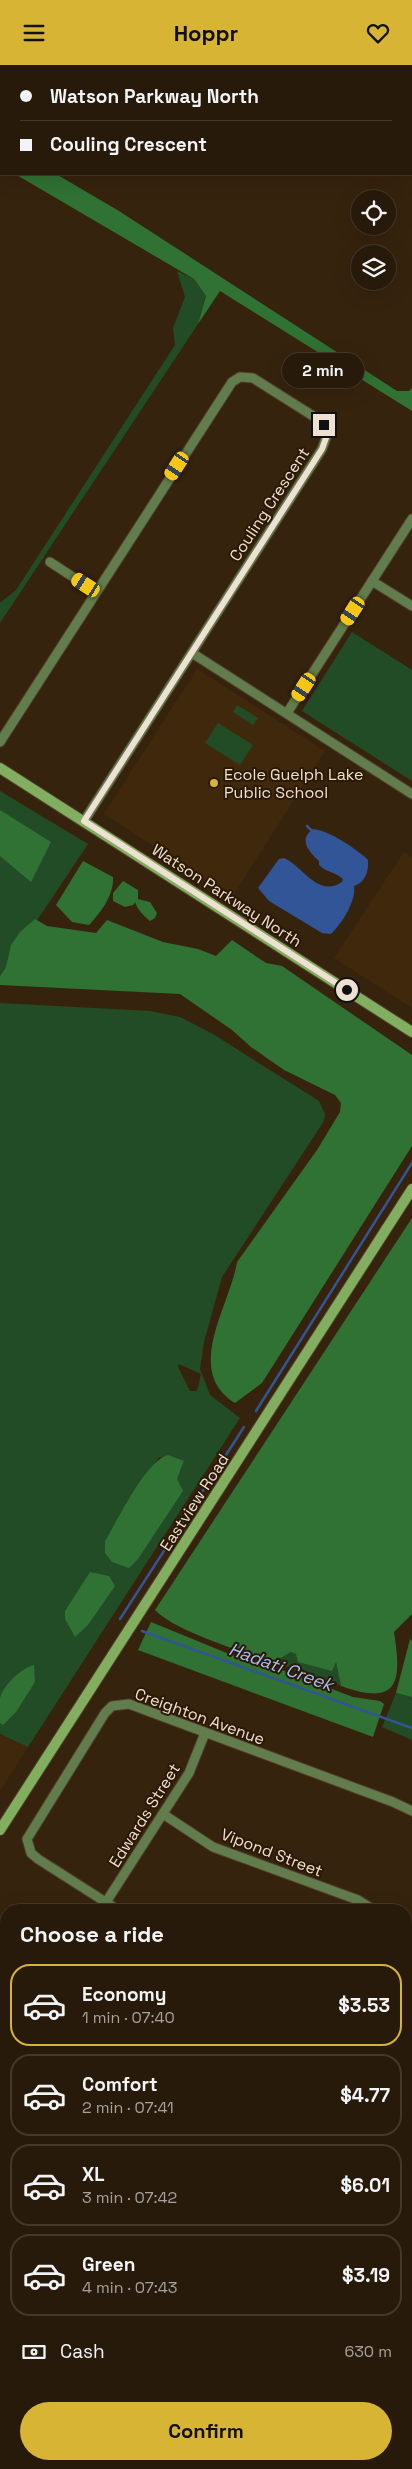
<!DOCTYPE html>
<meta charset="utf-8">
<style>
:root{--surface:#281a0a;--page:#302313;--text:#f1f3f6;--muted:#a5a19c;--line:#44382b;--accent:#d7b434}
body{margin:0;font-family:"Space Grotesk",sans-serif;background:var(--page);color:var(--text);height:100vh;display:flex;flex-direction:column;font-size:19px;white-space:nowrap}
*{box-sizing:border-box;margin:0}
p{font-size:16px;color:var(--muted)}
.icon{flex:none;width:28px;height:28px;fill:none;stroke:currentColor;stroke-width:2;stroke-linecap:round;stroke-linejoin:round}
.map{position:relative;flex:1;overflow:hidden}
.panel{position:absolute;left:0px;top:1839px;width:412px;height:566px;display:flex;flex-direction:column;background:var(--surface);border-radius:20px 20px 0 0;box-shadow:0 5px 20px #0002,0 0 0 1px var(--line)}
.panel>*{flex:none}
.top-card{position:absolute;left:0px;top:0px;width:412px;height:110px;box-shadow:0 5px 20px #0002,0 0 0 1px var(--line);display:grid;align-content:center;height:110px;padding:0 20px;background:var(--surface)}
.buttons{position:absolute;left:351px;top:125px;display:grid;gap:10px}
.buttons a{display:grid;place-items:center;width:45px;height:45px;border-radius:50%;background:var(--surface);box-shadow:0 5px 20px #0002,0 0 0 1px var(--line);font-size:25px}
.end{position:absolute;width:22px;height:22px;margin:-11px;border:6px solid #eee1d4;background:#111;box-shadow:0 0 0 2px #111}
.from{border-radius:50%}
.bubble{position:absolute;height:35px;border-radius:18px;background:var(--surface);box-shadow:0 5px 20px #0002,0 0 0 1px var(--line);font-size:16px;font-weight:700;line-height:35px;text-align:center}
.car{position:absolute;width:15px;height:30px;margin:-15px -8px;border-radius:6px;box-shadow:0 0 4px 1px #0007;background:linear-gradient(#f5c518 24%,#345 0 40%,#f5c518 0 76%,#345 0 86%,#f5c518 0)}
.top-card b{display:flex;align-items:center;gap:18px;height:48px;font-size:19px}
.top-card b+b{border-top:1px solid var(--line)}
.top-card i{width:12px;height:12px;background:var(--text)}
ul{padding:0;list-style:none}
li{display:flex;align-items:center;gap:15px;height:82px;margin:0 10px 8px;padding:0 10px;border:2px solid var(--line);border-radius:20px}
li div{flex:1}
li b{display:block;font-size:19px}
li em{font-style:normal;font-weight:700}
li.selected{border-color:var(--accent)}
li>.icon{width:45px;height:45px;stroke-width:1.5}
h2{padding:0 20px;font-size:22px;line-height:60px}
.pay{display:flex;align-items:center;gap:12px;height:55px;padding:0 20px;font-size:19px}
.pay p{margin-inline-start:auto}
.primary-button{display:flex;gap:10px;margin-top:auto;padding:10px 20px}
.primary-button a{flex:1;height:58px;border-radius:30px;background:var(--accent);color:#111;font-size:20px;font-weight:700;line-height:58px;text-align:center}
header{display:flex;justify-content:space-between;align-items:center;height:65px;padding:0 20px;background:var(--accent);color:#111;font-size:22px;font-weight:700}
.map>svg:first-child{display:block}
</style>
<header><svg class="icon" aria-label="menu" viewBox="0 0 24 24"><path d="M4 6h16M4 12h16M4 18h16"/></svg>Hoppr<svg class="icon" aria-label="heart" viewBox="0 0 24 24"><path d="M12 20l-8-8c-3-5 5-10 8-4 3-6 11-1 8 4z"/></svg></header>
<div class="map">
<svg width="412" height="2404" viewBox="0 0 412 2404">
<rect width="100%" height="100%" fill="#36230e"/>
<!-- built -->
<g fill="#40280d">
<path d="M 197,604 L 325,686 L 232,832 L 104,749 Z"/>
<path d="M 404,787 L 412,792 L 412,943 L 334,893 Z"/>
<path d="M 0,1669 L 28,1682 L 0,1726 Z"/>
</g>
<!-- green -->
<g fill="#224c25" fill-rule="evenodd">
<path d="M 177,206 L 194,214 L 206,231 L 198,259 L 0,558 L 0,538 L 16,525 L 175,280 L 173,263 L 185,232 Z"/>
<path d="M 352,567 L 412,605 L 412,716 L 302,646 Z"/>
<path d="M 237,640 L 258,653 L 253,660 L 233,647 Z"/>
<path d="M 218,658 L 253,680 L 240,700 L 205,678 Z"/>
<path d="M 0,726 L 88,779 L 0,911 Z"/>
<path d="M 0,938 L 150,946 L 180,952 L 213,969 L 319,1036 L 325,1049 L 324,1056 L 222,1212 L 204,1277 L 200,1304 L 210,1330 L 240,1353 L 28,1682 L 0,1669 ZM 179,1299 L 201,1309 L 197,1326 L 190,1326 L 178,1302 ZM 159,1392 L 184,1396 L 177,1414 L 105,1476 Z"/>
<path d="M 291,1587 L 336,1596 L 341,1621 L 274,1597 Z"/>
<path d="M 396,1628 L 412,1632 L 412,1675 L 382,1662 Z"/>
<path d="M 412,2092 L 410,2118 L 412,2119 L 412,2126 L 406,2127 L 406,2096 Z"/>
<path d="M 412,2287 L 412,2404 L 406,2399 L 406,2294 Z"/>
<path d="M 326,2399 L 400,2399 C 381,2404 345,2404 326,2399 Z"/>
</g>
<!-- forest -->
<g fill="#307134">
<path d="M 0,0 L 117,0 L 1,1 L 1,23 Z"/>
<path d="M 15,109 L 56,109 L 119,146 L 397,326 L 409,326 L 412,323 L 412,346 L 220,226 L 198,259 L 206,231 L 194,214 Z"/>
<path d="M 0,745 L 51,777 L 31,817 L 0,791 Z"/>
<path d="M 83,796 L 113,812 C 114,830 101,847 89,860 L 72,857 L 56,840 Z"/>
<path d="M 123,816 L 138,825 L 138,834 L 150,837 L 157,848 L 155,853 L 150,856 C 144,851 137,844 135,837 L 133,840 L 125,842 L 113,836 L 113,828 Z"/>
<path d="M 35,854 L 47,861 L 96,868 L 107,855 L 163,877 L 198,884 L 216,891 L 232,875 L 266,898 L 282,901 L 412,990 L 412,1081 L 262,1318 L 235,1338 C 183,1306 230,1241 237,1197 L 317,1085 L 340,1047 L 341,1038 L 335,1030 L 284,1005 L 251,982 L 232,965 L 180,929 L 0,920 L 0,911 L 6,902 L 11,880 L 20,867 Z"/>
<path d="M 412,1153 L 412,1549 L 394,1567 C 402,1617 399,1642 341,1621 L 336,1597 L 332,1606 L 298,1597 L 296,1589 L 291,1587 L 274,1597 C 244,1587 176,1567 155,1545 Z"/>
<path d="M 168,1390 L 184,1396 L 177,1414 L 183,1426 L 138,1494 L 129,1503 L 112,1497 L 105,1488 L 105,1476 L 109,1469 C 121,1449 147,1395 168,1390 Z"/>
<path d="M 90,1507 L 109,1511 L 115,1521 L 88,1560 L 75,1572 L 65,1554 L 65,1546 Z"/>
<path d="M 151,1557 L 239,1593 L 282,1605 L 353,1632 L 380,1636 L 384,1639 L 373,1672 L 138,1585 Z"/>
<path d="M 410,1574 L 412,1576 L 412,1632 L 396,1628 Z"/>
<path d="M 34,1600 L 35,1617 L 16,1647 L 3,1660 L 0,1658 C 0,1650 0,1641 0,1633 C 3,1620 22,1603 34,1600 Z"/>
<path d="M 406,2177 L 412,2181 L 412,2287 L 406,2294 Z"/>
</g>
<!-- water -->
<g fill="#315596">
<path d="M 313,764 C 328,765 357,784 368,795 C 369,806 365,818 354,821 C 356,837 342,858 331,869 L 322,868 L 269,836 L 258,823 L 279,794 L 284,793 C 303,801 317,833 342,817 L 343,814 C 335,807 326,807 319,800 L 319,796 C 309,787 298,774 313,764 Z"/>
<path d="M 412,2126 L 412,2167 L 406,2163 L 406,2127 Z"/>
</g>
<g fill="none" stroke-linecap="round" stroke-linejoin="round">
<!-- stream -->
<g stroke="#315596" stroke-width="2.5">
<path d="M 307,761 L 311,765"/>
<path d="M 256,1346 L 412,1098"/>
<path d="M 120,1554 L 244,1362"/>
<path d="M 142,1566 L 412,1663"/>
</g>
<!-- street casing -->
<g stroke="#503e2a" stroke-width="11">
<g id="street">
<path d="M 50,497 L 96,527"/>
<path d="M 372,516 L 412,541"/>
<path d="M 192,588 L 412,729"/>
<path d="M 287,648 L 412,454"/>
<path d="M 0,677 L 232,317 L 240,312 L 253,313 L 321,356 L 327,370 L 322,384 L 84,756"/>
<path d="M 163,1749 L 213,1782 L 358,1835 L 374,1845"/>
<path d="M 101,1845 L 189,1708 L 205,1668"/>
<path d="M 118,1845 L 38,1794 L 31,1788 L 27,1774 L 105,1648 L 112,1641 L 129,1639 L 393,1737 L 412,1746"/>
<path d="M 406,1880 L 412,1887"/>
<path d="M 0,1898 L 6,1902"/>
<path d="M 0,1999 L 6,1990"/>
<path d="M 406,2021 L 412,2017"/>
<path d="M 0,2168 L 6,2169"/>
<path d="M 0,2273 L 6,2274"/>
<path d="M 71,2404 L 72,2399"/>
<path d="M 194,2404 L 195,2399"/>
</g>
</g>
<!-- secondary casing -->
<g stroke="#503e2a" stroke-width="12">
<g id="secondary">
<path d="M 0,703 L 412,967"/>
<path d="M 0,1765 L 412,1124"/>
<path d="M 0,2387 L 6,2387"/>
<path d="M 94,2399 L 133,2404"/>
</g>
</g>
<!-- street -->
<use href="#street" stroke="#617d4d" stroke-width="9"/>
<!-- secondary -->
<use href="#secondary" stroke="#81ae5f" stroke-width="10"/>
</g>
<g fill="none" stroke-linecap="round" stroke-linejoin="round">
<!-- route -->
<path stroke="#eee1d4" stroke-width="6" d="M 324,360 L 327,370 L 322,384 L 84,756 L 347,925"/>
</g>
<!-- markers -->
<circle fill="#d7b434" stroke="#2c1905" stroke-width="2" cx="214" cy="718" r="5"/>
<g text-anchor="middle" stroke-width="4" stroke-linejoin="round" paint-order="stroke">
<!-- street labels -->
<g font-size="16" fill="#eee1d4" stroke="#2c1905">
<text transform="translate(269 439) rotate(-57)" y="6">Couling Crescent</text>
<text transform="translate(227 830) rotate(33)" y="6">Watson Parkway North</text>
<text transform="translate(194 1437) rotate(-57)" y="6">Eastview Road</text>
<text transform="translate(200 1651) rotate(20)" y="6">Creighton Avenue</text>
<text transform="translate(144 1750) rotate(-58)" y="6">Edwards Street</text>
<text transform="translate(272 1787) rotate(21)" y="6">Vipond Street</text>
</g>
<!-- poi labels -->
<g font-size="16" fill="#eee1d4" stroke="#2c1905" text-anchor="start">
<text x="224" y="715">Ecole Guelph Lake<tspan x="224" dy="18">Public School</tspan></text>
</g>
<!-- water labels -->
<g font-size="18" font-style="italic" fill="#a0c0f7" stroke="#2c1905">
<text transform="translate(281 1602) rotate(20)" y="6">Hadati Creek</text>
</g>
</g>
</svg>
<div class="buttons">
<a><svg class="icon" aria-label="locate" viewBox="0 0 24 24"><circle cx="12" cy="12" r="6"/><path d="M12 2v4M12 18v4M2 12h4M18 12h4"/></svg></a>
<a><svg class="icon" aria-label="layers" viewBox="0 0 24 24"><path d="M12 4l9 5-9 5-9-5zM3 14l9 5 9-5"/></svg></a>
</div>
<i class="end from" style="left:347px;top:925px"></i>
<i class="end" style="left:324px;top:360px"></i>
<div class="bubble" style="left:282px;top:288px;width:82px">2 min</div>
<i class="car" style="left:177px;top:401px;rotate:213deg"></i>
<i class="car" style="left:86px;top:520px;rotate:303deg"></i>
<i class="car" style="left:353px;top:546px;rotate:213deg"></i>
<i class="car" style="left:304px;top:622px;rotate:213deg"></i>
<div class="top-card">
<b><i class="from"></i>Watson Parkway North</b>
<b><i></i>Couling Crescent</b>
</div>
<section class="panel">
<h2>Choose a ride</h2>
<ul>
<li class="selected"><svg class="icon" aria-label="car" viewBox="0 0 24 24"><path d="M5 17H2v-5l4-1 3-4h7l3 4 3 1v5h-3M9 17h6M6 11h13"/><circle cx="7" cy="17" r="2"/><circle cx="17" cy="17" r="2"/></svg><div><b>Economy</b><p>1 min · 07:40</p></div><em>$3.53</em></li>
<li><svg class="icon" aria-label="car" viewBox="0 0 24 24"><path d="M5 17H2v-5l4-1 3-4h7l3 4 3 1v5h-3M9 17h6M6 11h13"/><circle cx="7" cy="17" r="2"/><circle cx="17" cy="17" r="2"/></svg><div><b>Comfort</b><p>2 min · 07:41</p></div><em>$4.77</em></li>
<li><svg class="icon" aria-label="car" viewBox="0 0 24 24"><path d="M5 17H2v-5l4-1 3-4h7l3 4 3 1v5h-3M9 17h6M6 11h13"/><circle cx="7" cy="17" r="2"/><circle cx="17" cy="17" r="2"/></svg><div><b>XL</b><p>3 min · 07:42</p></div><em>$6.01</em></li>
<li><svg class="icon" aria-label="car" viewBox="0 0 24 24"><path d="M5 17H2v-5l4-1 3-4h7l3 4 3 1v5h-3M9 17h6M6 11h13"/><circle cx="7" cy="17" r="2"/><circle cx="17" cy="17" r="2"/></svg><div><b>Green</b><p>4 min · 07:43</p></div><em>$3.19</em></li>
</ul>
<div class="pay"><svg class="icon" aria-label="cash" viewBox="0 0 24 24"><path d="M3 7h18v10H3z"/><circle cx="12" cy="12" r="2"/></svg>Cash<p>630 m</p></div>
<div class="primary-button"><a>Confirm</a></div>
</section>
</div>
